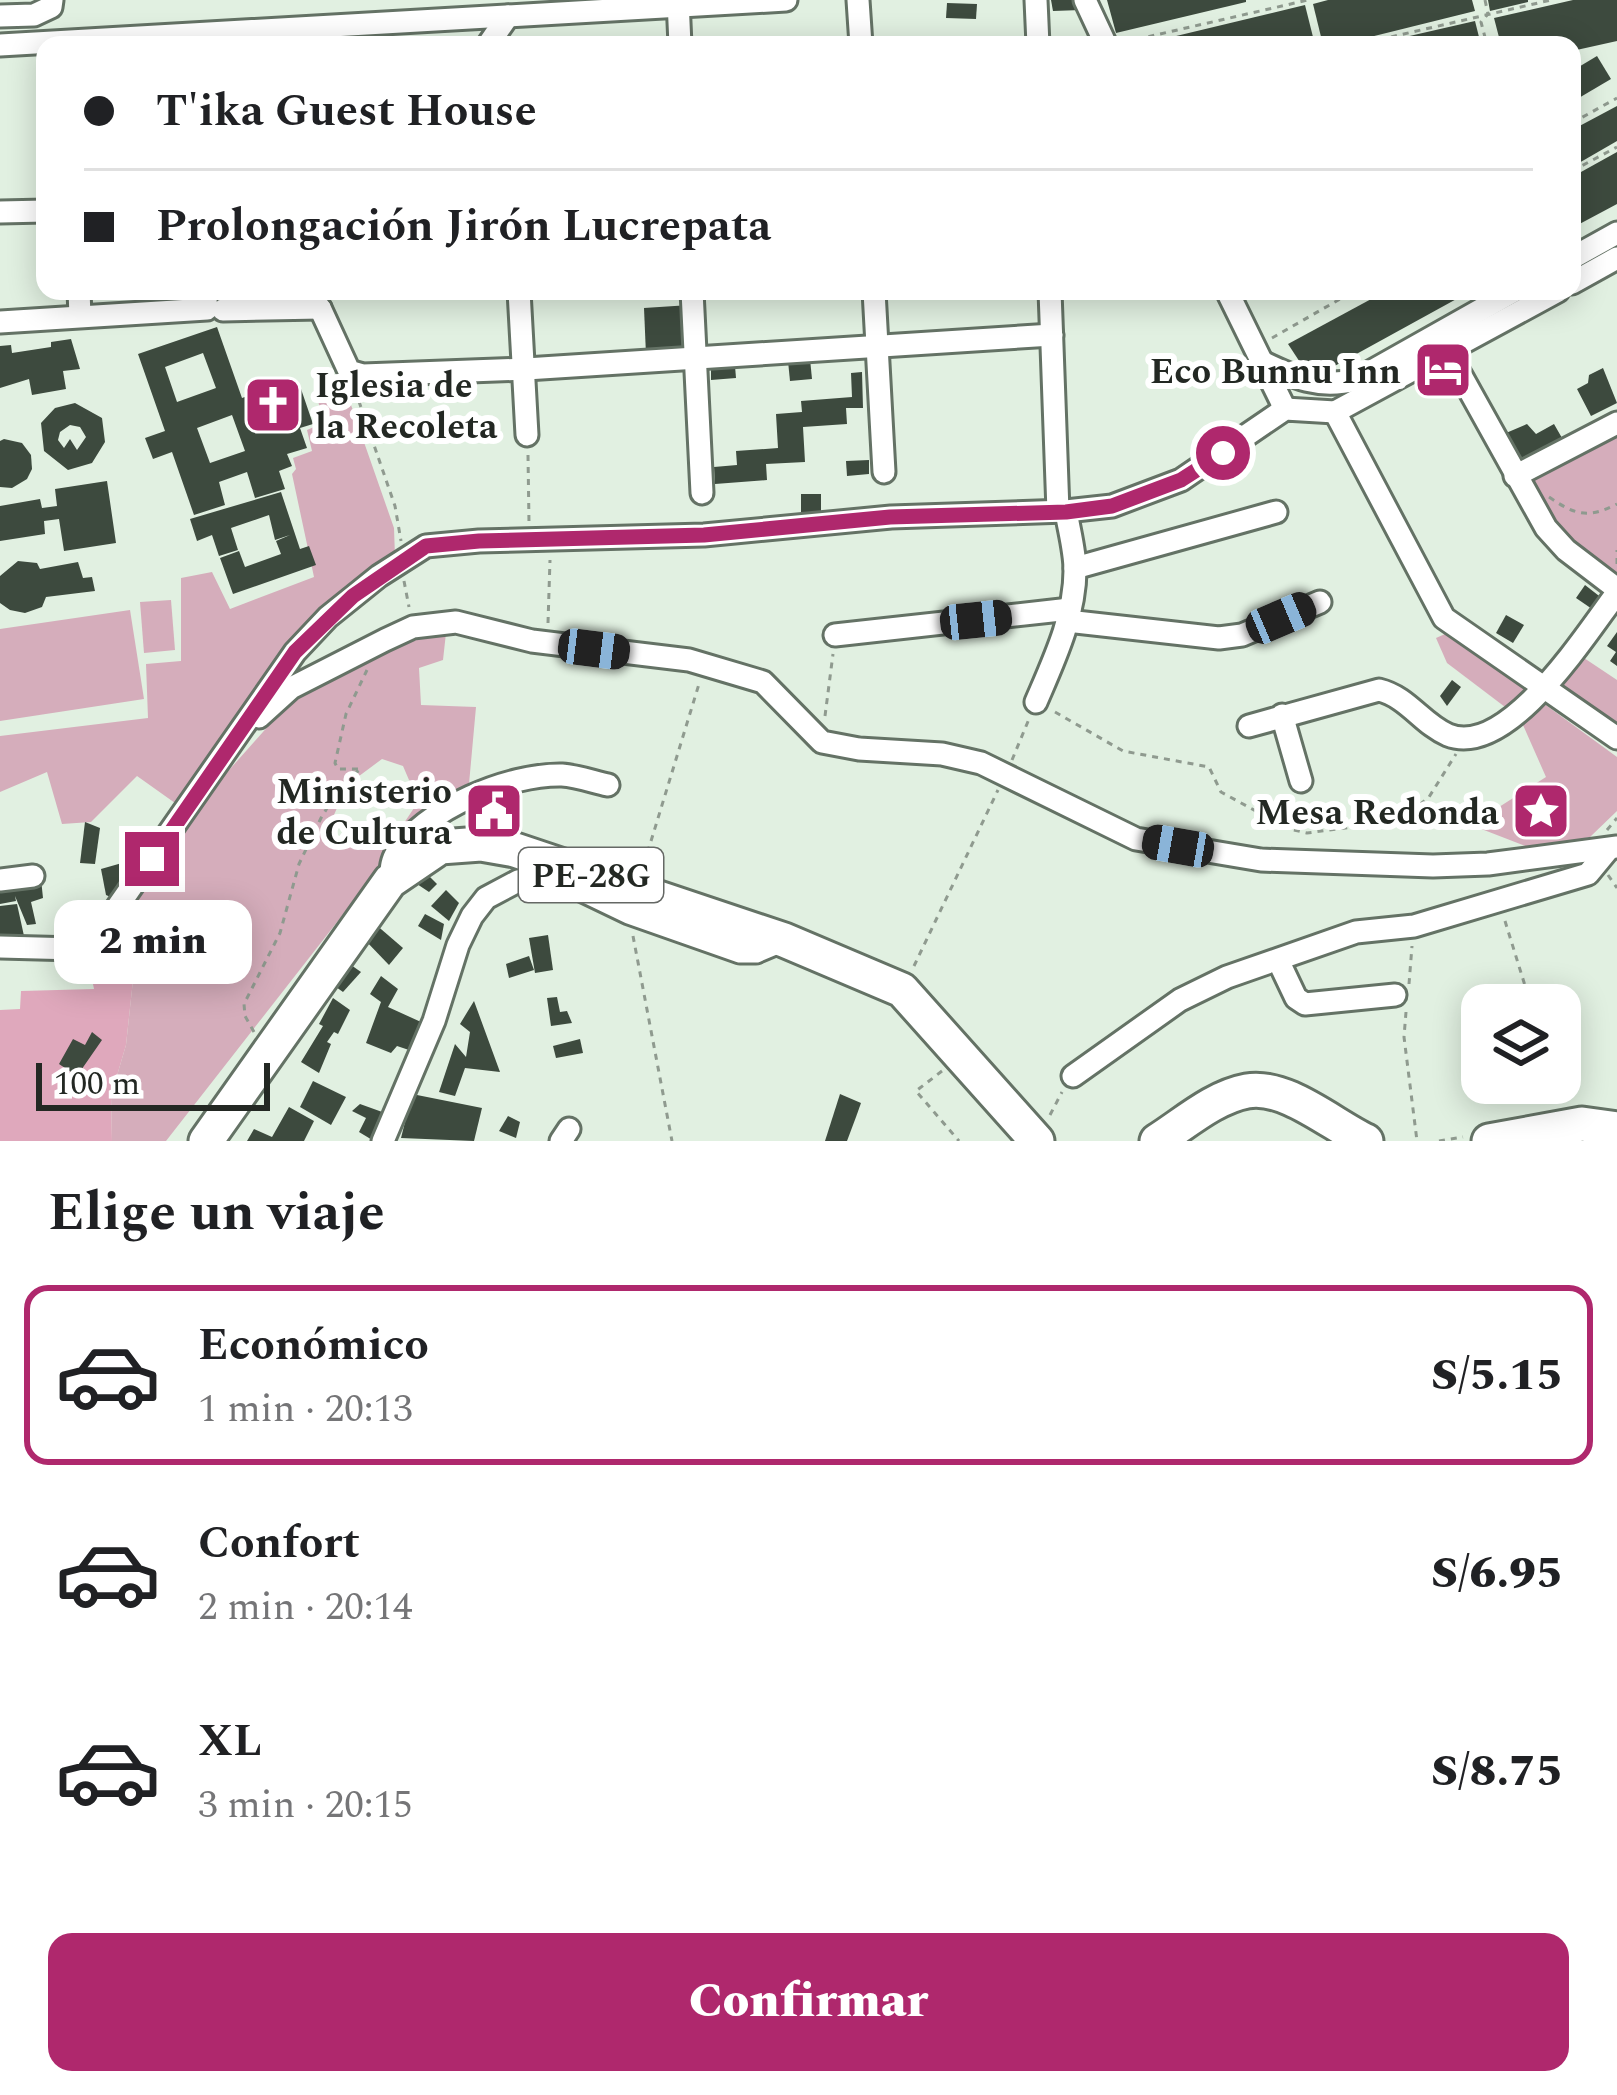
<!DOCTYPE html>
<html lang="es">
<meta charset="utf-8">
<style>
:root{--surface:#fff;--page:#f6f6f6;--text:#202124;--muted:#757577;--line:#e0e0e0;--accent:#af286d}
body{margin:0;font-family:Spectral,serif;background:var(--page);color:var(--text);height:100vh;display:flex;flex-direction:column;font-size:45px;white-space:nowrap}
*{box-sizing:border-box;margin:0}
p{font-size:39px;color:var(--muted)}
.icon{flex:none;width:66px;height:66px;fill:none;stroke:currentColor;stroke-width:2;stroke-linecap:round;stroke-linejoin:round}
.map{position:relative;height:1141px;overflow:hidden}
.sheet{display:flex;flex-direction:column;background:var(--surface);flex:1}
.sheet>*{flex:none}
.guide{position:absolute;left:36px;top:36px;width:1545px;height:264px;border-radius:24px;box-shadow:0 6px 30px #0003;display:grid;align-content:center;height:264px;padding:0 48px;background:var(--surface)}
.fabs{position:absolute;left:1461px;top:984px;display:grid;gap:24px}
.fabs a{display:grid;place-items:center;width:120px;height:120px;border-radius:24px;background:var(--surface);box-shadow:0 6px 30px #0003;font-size:60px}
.scale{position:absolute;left:36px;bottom:30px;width:234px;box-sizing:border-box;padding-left:12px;border:6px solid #232823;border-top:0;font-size:33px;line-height:42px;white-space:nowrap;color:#232823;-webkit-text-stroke:9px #fff;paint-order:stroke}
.end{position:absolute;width:54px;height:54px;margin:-27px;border:15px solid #af286d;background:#fff;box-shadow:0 0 0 6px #fff}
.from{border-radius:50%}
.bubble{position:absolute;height:84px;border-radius:24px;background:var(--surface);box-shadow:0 6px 30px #0003;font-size:39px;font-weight:800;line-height:84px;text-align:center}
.car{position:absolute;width:36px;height:72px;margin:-36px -18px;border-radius:15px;box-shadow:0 0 9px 3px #0007;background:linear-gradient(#222 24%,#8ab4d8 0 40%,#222 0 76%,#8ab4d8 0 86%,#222 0)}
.guide b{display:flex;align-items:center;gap:42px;height:114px;font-size:45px}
.guide b+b{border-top:3px solid var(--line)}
.guide i{width:30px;height:30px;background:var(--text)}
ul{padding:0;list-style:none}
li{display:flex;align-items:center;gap:36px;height:180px;margin:0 24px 18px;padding:0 24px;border:6px solid transparent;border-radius:24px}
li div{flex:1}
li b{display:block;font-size:45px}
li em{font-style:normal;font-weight:800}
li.current{border-color:var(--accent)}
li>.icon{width:108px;height:108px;stroke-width:1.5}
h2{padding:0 48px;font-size:54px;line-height:144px}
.action{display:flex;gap:24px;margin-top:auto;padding:24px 48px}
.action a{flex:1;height:138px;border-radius:24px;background:var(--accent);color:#fff;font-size:48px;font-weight:800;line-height:138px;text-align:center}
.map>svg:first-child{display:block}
</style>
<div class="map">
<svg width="1617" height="1141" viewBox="0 0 1617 1141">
<rect width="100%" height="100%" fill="#e1f0e1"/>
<!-- green -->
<g fill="#d5adbb" fill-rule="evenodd">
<path d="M 344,385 L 394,528 L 395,557 L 321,612 L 175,803 L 137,776 L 91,822 L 62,824 L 47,772 L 0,792 L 0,736 L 148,718 L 146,664 L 181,661 L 181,578 L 212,572 L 230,609 L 314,577 L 292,474 L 296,469 L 293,458 L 312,451 L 307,430 L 323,423 L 316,391 Z"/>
<path d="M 1617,435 L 1617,574 L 1614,579 L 1554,535 L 1530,482 Z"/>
<path d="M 171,600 L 175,650 L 144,653 L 140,602 Z"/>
<path d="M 130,610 L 144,699 L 0,721 L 0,629 Z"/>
<path d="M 446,633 L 443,660 L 419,668 L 421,705 L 476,707 L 469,784 L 416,821 L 166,1141 L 112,1141 L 111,1096 L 126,1045 L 133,980 L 106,931 L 197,806 L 288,704 L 346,669 L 419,634 ZM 382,759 L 403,766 L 409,780 L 419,789 L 414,808 L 392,841 L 339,841 L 327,831 L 347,785 Z"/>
<path d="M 1445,634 L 1530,693 L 1509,710 L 1447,663 L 1436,638 Z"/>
<path d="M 1581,656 L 1617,680 L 1617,729 L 1554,688 Z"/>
<path d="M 1543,703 L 1617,757 L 1617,811 L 1590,837 L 1533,849 L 1471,825 L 1546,777 L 1523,725 Z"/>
</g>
<!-- forest -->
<path fill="#dfa8bc" d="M 120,956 L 133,980 L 126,1045 L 111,1096 L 112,1141 L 0,1141 L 0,1010 L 20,1009 L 21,991 L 94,989 L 91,974 Z"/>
<!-- building -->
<g fill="#3d4a3e" fill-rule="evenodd">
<path d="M 1051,0 L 1077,0 L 1081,10 L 1053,11 Z"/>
<path d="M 1107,0 L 1246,0 L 1246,2 L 1116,33 Z"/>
<path d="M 1328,0 L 1472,0 L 1475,11 L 1338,45 L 1323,45 L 1313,4 Z"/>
<path d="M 1488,0 L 1528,0 L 1528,2 L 1490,11 Z"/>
<path d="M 1573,0 L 1617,0 L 1617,41 L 1572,51 L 1572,45 L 1501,45 L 1494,18 Z"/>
<path d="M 947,3 L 977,4 L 976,19 L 946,18 Z"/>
<path d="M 1305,5 L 1315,45 L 1147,45 L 1147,43 Z"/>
<path d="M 1475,21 L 1481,45 L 1379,45 L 1379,43 Z"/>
<path d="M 1597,56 L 1611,79 L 1572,102 L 1572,71 Z"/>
<path d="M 1617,106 L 1617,141 L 1572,167 L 1572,130 Z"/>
<path d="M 1617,152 L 1617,204 L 1572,228 L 1572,177 Z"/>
<path d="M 1386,291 L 1471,291 L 1311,379 L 1288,344 Z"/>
<path d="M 690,305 L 693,351 L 646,355 L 644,308 Z"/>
<path d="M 217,327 L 242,398 L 259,392 L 261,399 L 300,386 L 313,424 L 300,428 L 307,448 L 287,454 L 292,466 L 279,471 L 285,489 L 255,498 L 247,472 L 219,482 L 225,505 L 194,515 L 172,452 L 153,459 L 145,438 L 165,431 L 138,354 ZM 203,353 L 216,388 L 177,402 L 165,367 ZM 232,415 L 245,451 L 210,463 L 197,428 Z"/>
<path d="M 71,339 L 80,369 L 63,371 L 66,389 L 32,395 L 29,379 L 0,388 L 0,346 L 11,345 L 12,353 L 51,347 L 51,342 Z"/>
<path d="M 810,359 L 812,379 L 790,381 L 788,361 Z"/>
<path d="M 735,366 L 736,378 L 711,380 L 711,367 Z"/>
<path d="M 1603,368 L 1617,403 L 1591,416 L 1577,389 L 1588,383 L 1589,375 Z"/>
<path d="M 862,372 L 863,408 L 846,408 L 847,424 L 803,427 L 805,462 L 766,464 L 767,480 L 715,484 L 714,467 L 737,465 L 736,451 L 778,448 L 776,414 L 802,412 L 801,401 L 852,397 L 851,373 Z"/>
<path d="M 75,403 L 102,418 L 105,442 L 92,463 L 68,470 L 44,451 L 41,423 L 55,408 ZM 70,425 L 80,427 L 86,437 L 77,450 L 70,439 L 64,448 L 58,440 L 60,432 Z"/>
<path d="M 1527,424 L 1536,434 L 1554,424 L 1562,438 L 1523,459 L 1516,456 L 1506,433 Z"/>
<path d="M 4,439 L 22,443 L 31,455 L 32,469 L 27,479 L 12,488 L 0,487 L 0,441 Z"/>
<path d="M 869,460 L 869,474 L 847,476 L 846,461 Z"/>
<path d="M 107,481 L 116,543 L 64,551 L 59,519 L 44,521 L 45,534 L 0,541 L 0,506 L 40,499 L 42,508 L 57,506 L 55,489 Z"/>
<path d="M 281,492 L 300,549 L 309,546 L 316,565 L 233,594 L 220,558 L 239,551 L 245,567 L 281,554 L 276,541 L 290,535 L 275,540 L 269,515 L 231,528 L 238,550 L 219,556 L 212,535 L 197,541 L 190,519 Z"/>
<rect x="801" y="494" width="20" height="18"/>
<path d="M 18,561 L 37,563 L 40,569 L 78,562 L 83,578 L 92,577 L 95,591 L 46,597 L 42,607 L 25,613 L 10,610 L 0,603 L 0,576 Z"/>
<path d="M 1585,585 L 1603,599 L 1595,611 L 1576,598 Z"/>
<path d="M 1506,615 L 1524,625 L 1513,643 L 1496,633 Z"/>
<path d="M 1617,632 L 1617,666 L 1610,661 L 1616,652 L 1607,646 Z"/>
<path d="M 1452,680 L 1461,687 L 1447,706 L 1440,696 Z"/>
<path d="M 501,798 L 506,815 L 484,821 L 482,807 Z"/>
<path d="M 85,822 L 100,828 L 95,864 L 80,863 Z"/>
<path d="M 130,835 L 140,849 L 128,861 L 119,850 Z"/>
<path d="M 122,863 L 136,868 L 115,899 L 106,895 L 101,869 Z"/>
<path d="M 426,873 L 437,884 L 429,892 L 417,884 Z"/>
<path d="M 41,879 L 43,898 L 31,902 L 36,924 L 27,925 L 15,896 L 16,901 L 0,904 L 0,885 Z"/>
<path d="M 446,890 L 459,903 L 449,921 L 431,906 Z"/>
<path d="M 17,904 L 24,936 L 0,937 L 0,906 Z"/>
<path d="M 425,914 L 444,924 L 441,940 L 418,926 Z"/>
<path d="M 374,923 L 403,948 L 389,965 L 364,939 Z"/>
<path d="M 548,935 L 553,970 L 535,973 L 529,938 Z"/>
<path d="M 529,956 L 534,970 L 509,978 L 506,964 Z"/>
<path d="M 351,965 L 361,972 L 343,992 L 336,987 Z"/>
<path d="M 381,976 L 398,989 L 388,1007 L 421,1022 L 412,1051 L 397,1046 L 391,1053 L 366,1043 L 381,1002 L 370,994 Z"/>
<path d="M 557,997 L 560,1012 L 567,1011 L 572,1023 L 551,1026 L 547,998 Z"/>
<path d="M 333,998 L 350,1010 L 338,1034 L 334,1032 L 327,1042 L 331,1044 L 319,1073 L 301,1062 L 323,1026 L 319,1024 Z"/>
<path d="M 474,1001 L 500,1072 L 465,1068 L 455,1096 L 439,1092 L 455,1044 L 466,1057 L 470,1032 L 460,1024 Z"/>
<path d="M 92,1032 L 102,1040 L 77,1076 L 59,1064 L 73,1039 L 85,1045 Z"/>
<path d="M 580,1039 L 583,1053 L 556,1058 L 553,1046 Z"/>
<path d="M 313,1081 L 346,1097 L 331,1125 L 300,1107 Z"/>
<path d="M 412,1094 L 482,1108 L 474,1141 L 401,1138 Z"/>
<path d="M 840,1094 L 861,1103 L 856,1117 L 847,1141 L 825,1141 Z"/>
<path d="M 360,1104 L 385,1113 L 374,1141 L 359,1132 L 366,1118 L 352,1111 Z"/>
<path d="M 289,1107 L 314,1121 L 304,1141 L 247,1141 L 254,1129 L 272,1137 Z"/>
<path d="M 508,1116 L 520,1122 L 516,1138 L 499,1131 Z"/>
</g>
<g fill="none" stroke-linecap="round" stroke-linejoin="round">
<!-- minor casing -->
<g stroke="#647265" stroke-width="27">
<g id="minor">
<path d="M 678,0 L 680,45"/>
<path d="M 858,0 L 861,45"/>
<path d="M 1036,0 L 1038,45"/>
<path d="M 1085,0 L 1106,45"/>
<path d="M 0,16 L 34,15 L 51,7 L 52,0"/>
<path d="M 0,45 L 786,0"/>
<path d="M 488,45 L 508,16"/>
<path d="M 0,212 L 45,211"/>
<path d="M 1572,258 L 1617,233"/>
<path d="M 1572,283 L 1617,258"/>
<path d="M 79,291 L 80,316"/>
<path d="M 519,291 L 527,435"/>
<path d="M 692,291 L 702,493"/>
<path d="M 874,291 L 884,472"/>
<path d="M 1050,291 L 1058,511"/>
<path d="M 1227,291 L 1285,409"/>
<path d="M 320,308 L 349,371 L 363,375 L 526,369 L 1052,335"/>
<path d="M 223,310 L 320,308"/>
<path d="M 0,322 L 207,309 L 205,291"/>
<path d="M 1448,352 L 1546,528 L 1566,550 L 1617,589"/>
<path d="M 1262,362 C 1295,378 1318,389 1356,380 L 1514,291"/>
<path d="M 1335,412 L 1444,618 L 1617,738"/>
<path d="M 1515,476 L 1617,423"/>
<path d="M 1075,568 L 1276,512"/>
<path d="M 1067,621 L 1219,638 L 1242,635 L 1320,602"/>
<path d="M 835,635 L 1070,609"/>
<path d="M 1036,702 C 1054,660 1075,616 1075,570 C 1075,551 1069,530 1066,511"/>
<path d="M 1282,715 L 1301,781"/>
<path d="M 259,717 L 291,688 L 385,640 L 413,627 L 456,622 L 532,641 L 689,660 L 763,682 L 822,742 L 859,749 L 942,754 L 981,763 L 1136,839 L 1261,860 L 1433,866 L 1488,864 L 1617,847"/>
<path d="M 1249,726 L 1379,690 C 1408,697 1422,724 1448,735 C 1508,759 1587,632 1617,593"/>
<path d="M 0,880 L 33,876"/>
<path d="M 390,881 C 391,872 391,861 396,854 C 427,808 508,774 562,775 C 577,776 594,782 608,785"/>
<path d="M 0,947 L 76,949 L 100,932 L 295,652 L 328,617 L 379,576 L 426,546 L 479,541 L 704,535 L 891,517 L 1066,511 L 1112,506 L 1181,480 L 1285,409 L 1335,412 L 1558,291"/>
<path d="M 1278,960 L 1296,998 L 1305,1004 L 1395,995"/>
<path d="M 1073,1076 L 1180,1000 L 1227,977 L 1356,932 L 1414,926 L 1588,874 L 1607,851"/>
<path d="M 383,1141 L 434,1021 L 458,945 L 472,916 L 486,898 L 518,881 L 552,876 L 629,913 L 740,952 L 756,952 L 784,940"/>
<path d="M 561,1141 L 569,1129"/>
</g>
</g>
<!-- highway casing -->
<g stroke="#647265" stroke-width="39">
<g id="highway">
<path d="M 206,1141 L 390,881 L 440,847 L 481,844 L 515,850 L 784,940 L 902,990 L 1037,1141"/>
<path d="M 1157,1141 C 1184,1124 1214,1097 1247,1091 C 1286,1084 1332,1125 1366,1141"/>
<path d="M 1489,1141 L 1582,1124 L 1617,1129"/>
</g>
</g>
<!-- path -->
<g stroke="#8f9a8f" stroke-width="3" stroke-dasharray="6 6" stroke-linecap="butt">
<path d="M 1485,0 L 1488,14 L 1481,22 L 1487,45"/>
<path d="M 1125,42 L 1308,0"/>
<path d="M 1356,45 L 1551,0"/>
<path d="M 1572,123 L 1617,98"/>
<path d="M 1572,171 L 1617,147"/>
<path d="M 1272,338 L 1354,291"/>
<path d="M 355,390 L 395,506 L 401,541"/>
<path d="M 528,455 L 529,523"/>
<path d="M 1549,497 C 1575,515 1588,519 1617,504"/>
<path d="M 1617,564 L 1617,550"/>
<path d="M 404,581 L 409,607"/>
<path d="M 548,623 L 550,560"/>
<path d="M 1055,712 L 1123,751 L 1209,767 L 1221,792 L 1289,829 L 1307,833 L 1382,823 L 1408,814 L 1429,797 L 1456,754"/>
<path d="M 825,716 L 833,654"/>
<path d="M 1012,760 L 1029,719"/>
<path d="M 1607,830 L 1617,818"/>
<path d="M 644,864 L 699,684"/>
<path d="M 1608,875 L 1617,888"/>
<path d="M 1505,921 L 1531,1005"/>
<path d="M 633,936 L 672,1141"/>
<path d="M 914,966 L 998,790"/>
<path d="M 1409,984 L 1412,946"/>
<path d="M 1406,1012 L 1404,1037 L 1417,1141"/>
<path d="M 254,1032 L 245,1016 L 244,1004 L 280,933 L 299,864 L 321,818 L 343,782 L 361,769 L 338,769 L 335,763 L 346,714 L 367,670"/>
<path d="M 942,1071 L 916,1091 L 959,1141"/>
<path d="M 1050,1115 L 1062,1092"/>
<path d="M 1439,1141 L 1463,1137"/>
</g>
<!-- minor -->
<use href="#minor" stroke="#fff" stroke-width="21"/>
<!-- highway -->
<use href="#highway" stroke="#fff" stroke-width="33"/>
</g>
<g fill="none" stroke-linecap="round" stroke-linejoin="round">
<!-- route -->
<path stroke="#af286d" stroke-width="15" d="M 152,859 L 295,652 L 353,596 L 426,546 L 479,541 L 704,535 L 890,517 L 1066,512 L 1112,506 L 1181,480 L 1223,453"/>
</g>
<!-- icons -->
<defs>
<g id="hotel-square" transform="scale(3)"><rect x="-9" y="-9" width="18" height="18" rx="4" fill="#af286d" stroke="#fff"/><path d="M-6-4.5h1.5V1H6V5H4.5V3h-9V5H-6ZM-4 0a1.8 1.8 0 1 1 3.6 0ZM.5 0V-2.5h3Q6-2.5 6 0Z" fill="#fff"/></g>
<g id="church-square" transform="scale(3)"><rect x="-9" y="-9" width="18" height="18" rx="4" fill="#af286d" stroke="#fff"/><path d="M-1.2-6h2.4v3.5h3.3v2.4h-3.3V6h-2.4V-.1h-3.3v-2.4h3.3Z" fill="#fff"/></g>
<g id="civic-square" transform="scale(3)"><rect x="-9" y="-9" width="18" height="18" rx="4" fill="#af286d" stroke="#fff"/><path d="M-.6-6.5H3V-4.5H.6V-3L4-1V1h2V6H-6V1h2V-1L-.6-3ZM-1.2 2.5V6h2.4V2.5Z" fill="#fff"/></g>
<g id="sight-square" transform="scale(3)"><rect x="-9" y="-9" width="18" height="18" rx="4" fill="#af286d" stroke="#fff"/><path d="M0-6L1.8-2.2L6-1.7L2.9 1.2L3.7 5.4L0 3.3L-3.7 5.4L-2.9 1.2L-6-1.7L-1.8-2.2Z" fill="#fff"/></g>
</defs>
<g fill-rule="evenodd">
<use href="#hotel-square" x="1443" y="370"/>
<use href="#church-square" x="273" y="405"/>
<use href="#civic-square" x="494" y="811"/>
<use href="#sight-square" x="1541" y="811"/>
</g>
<g text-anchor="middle" stroke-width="12" stroke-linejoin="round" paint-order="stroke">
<!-- shield labels -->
<rect fill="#fff" stroke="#656865" stroke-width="3" x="519" y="848" width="144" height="54" rx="9"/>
<g font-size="33" font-weight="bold" fill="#232823">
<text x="591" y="887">PE-28G</text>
</g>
<!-- poi labels -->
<g font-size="36" font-weight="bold" fill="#232823" stroke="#fff" text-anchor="end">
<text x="1401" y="383">Eco Bunnu Inn</text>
<text x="315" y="397" text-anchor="start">Iglesia de<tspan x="315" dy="41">la Recoleta</tspan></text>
<text x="452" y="803">Ministerio<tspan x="452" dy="41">de Cultura</tspan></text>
<text x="1499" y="824">Mesa Redonda</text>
</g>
</g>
</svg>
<div class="fabs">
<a><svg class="icon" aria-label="layers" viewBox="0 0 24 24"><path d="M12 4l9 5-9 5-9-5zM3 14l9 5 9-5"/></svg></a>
</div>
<div class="scale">100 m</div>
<i class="end from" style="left:1223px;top:453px"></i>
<i class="end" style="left:152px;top:859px"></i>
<div class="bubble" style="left:54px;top:900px;width:198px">2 min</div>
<i class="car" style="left:1281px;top:618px;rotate:67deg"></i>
<i class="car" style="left:976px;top:620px;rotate:84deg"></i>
<i class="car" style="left:594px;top:649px;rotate:97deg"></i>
<i class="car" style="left:1178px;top:846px;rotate:280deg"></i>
<div class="guide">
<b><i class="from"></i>T'ika Guest House</b>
<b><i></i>Prolongación Jirón Lucrepata</b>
</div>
</div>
<section class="sheet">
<h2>Elige un viaje</h2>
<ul>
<li class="current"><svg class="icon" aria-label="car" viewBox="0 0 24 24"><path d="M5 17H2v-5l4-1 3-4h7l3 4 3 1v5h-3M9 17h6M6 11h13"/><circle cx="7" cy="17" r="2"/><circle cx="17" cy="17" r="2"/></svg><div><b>Económico</b><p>1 min · 20:13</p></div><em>S/5.15</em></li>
<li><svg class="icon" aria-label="car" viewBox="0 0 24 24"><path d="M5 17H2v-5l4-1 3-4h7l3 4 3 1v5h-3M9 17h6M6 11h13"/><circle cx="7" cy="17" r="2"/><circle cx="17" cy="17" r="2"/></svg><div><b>Confort</b><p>2 min · 20:14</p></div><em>S/6.95</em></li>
<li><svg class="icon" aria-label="car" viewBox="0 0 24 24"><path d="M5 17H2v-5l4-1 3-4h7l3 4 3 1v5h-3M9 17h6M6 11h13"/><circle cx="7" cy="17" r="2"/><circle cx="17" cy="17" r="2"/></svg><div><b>XL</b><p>3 min · 20:15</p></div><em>S/8.75</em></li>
</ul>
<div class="action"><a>Confirmar</a></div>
</section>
